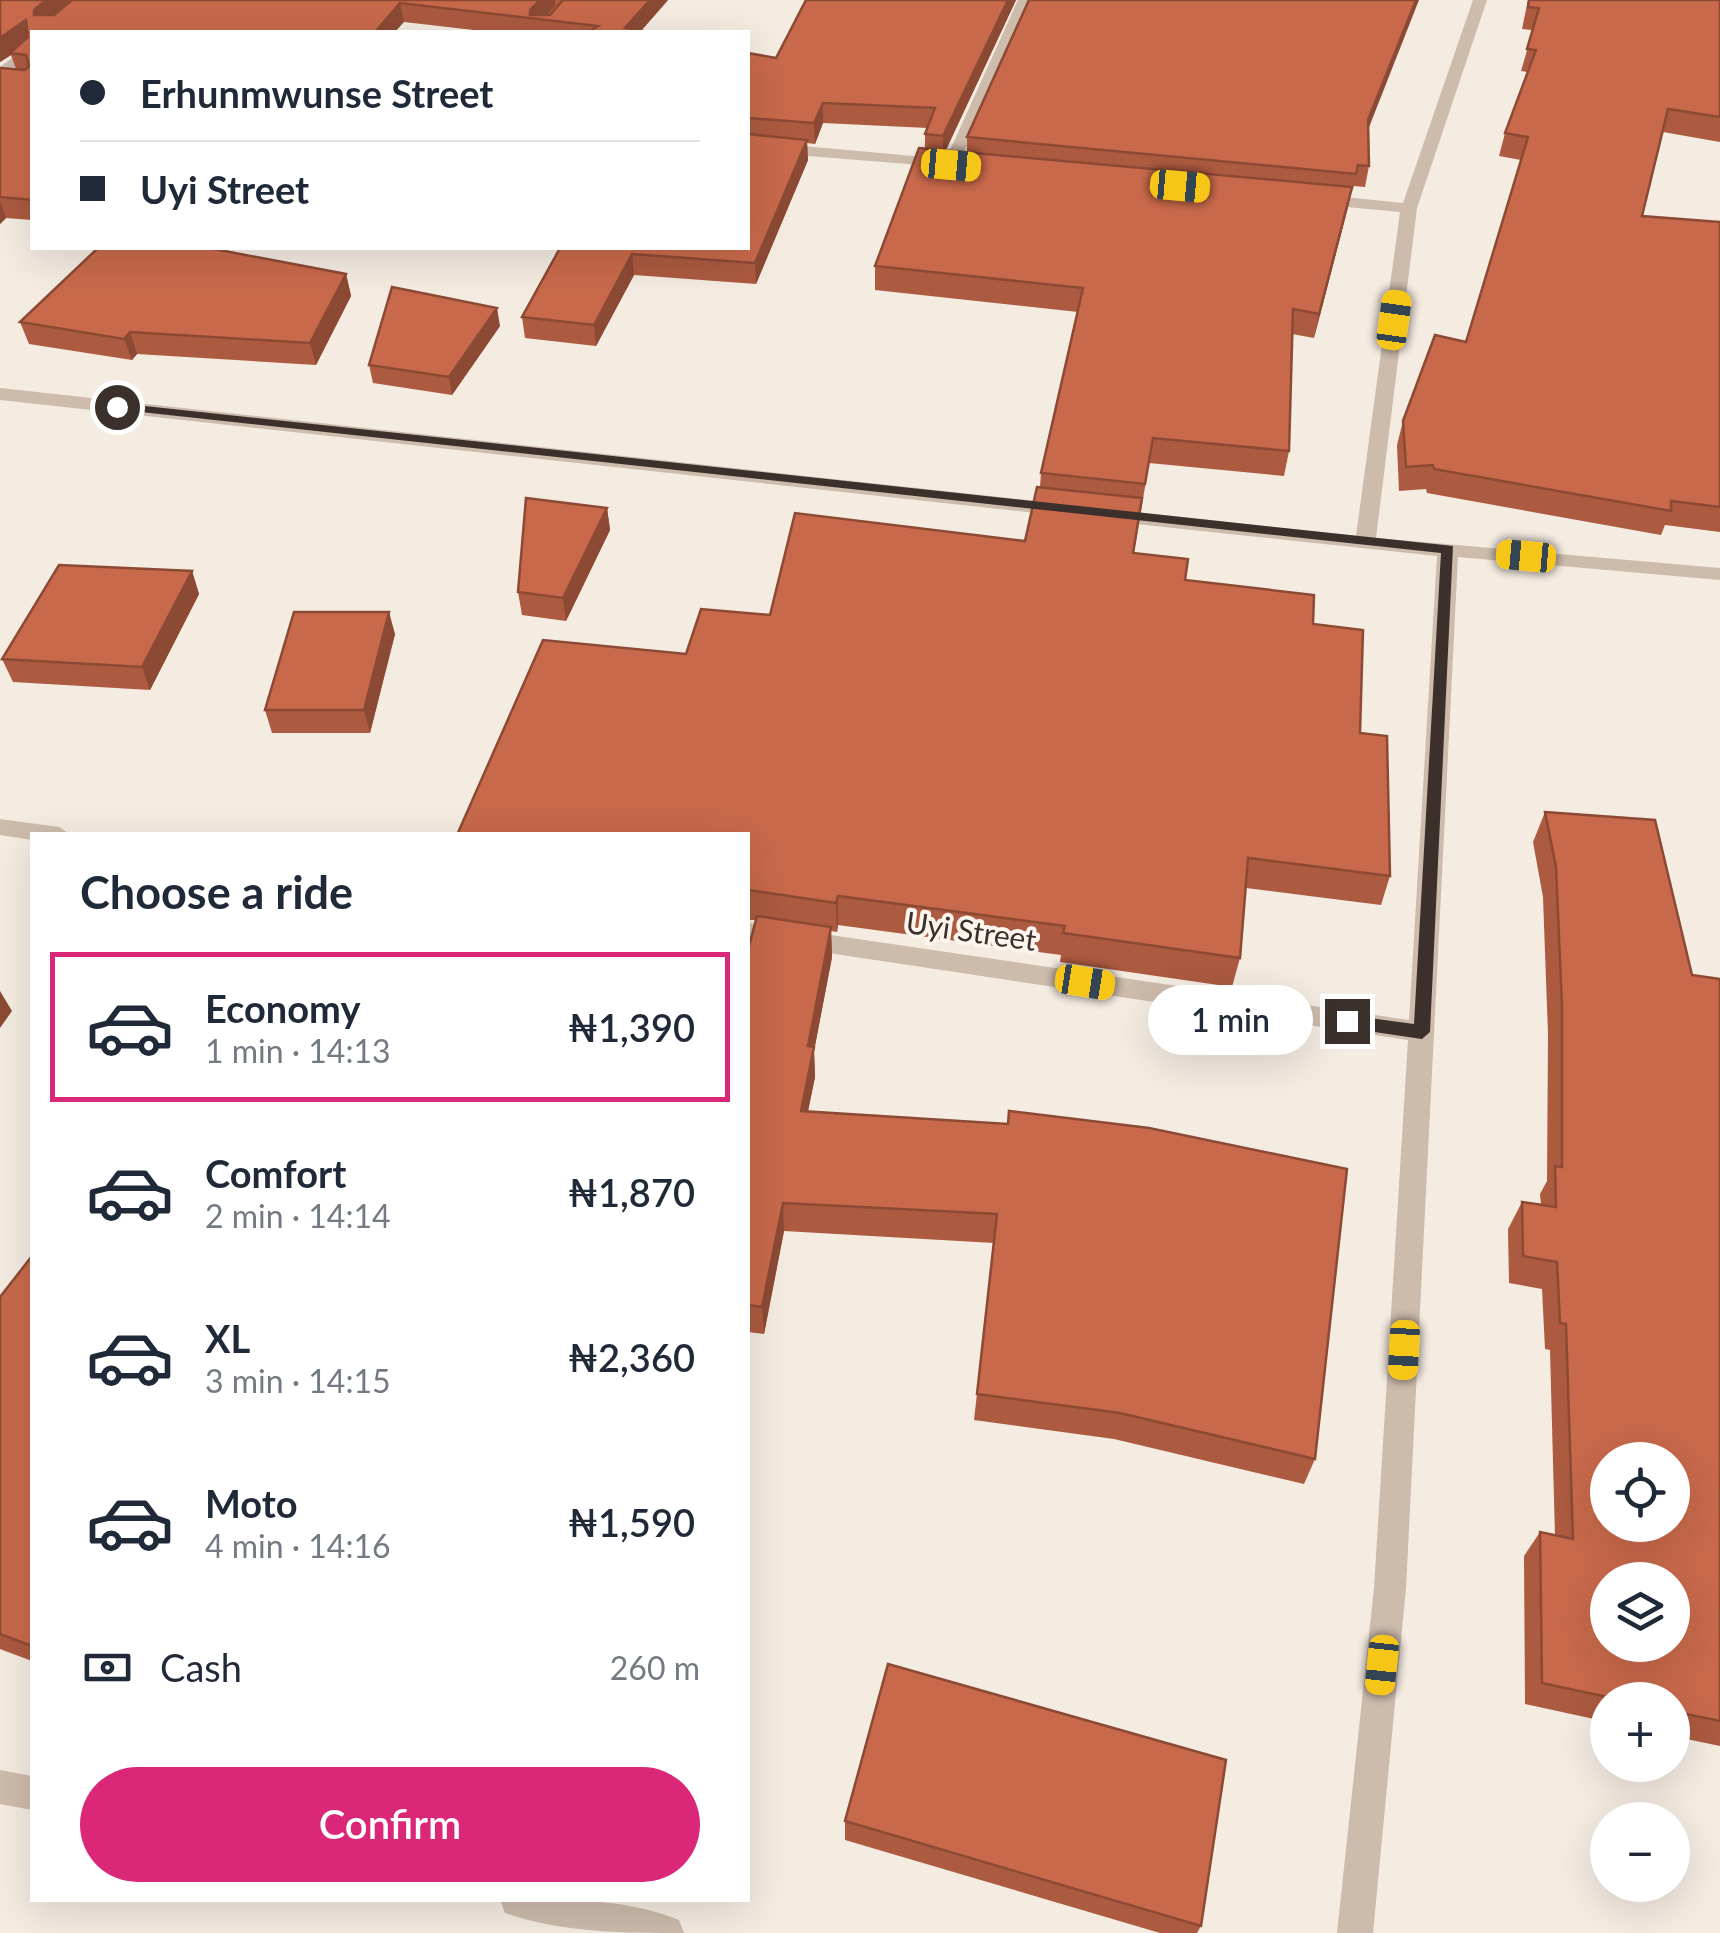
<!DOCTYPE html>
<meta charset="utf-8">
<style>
:root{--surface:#fff;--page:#f6f6f7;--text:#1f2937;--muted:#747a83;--line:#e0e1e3;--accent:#db2777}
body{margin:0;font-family:Lato,sans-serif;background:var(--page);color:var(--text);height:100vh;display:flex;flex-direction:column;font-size:38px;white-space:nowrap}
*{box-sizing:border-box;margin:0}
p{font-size:32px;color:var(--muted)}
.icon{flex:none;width:55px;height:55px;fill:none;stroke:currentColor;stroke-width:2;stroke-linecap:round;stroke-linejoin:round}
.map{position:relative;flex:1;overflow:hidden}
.sheet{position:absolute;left:30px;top:832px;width:720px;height:1070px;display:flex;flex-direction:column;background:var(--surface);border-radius:0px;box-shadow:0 10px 40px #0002}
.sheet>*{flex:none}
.banner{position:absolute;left:30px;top:30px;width:720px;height:220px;border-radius:0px;box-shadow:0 10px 40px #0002;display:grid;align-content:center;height:220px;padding:0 50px;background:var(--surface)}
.fabs{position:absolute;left:1590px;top:1442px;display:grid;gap:20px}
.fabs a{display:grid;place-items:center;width:100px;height:100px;border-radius:50%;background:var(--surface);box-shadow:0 10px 40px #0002;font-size:50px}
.end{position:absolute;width:45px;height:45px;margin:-22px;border:12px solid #3b302b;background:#fff;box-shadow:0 0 0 5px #fff}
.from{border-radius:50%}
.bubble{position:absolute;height:70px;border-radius:35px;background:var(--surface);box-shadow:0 10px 40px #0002;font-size:32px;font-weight:600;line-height:70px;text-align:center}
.car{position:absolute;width:30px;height:60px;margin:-30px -15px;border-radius:12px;box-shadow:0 0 8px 2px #0007;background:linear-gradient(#f5c518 24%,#345 0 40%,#f5c518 0 76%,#345 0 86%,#f5c518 0)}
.banner b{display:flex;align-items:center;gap:35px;height:95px;font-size:38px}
.banner b+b{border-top:2px solid var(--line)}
.banner i{width:25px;height:25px;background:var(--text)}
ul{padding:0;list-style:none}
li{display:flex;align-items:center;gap:30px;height:150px;margin:0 20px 15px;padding:0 30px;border:5px solid transparent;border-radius:0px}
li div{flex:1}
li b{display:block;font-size:38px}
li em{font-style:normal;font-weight:600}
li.current{border-color:var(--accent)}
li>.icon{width:90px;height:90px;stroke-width:1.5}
h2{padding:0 50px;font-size:45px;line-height:120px}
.pay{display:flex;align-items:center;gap:25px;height:110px;padding:0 50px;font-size:38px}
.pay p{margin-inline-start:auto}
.button{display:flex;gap:20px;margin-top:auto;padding:20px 50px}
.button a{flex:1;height:115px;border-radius:60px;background:var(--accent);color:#fff;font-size:40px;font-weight:600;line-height:115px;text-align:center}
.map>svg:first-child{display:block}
</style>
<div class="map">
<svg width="1720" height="1933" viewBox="0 0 1720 1933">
<rect width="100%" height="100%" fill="#f4ebe1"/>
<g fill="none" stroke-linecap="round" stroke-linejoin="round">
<!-- street -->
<g fill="#cdbbac" fill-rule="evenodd">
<path d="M 1018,0 L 1032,0 L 957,168 L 748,151 L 748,141 L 946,159 Z"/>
<path d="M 1473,0 L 1487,0 L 1417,208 L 1376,538 L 1720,568 L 1720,580 L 1458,557 L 1406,1588 L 1373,1933 L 1337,1933 L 1374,1588 L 1408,1040 L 748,941 L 748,923 L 1409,1020 L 1437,556 L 1108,521 L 1098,515 L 1108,509 L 1356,536 L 1400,212 L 1315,204 L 1307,199 L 1315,194 L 1403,203 Z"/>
<path d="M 32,43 L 32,54 L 0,79 L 0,67 Z"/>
<path d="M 0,388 L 1063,504 L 1073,510 L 1063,516 L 0,400 Z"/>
<path d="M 0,819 L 59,827 L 71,835 L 32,835 L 32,840 L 0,835 Z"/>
<path d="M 0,1770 L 32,1776 L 32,1810 L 0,1804 Z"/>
<path d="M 500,1900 C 561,1900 622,1897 679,1920 L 684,1933 C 624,1933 562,1933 505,1913 Z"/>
</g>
</g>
<!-- wall -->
<g fill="#ac5a40">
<path d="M 0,0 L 668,0 L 641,31 L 649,32 L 491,32 L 404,22 L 32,32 L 32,220 L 6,218 L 0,224 L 0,68 L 16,69 L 11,55 L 0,62 Z"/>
<path d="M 1016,0 L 946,150 L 967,152 L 967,137 L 1368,129 L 1369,166 L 1365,187 L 1354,186 L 1351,194 L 1314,338 L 1292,334 L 1289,451 L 1284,476 L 1149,463 L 1134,553 L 1185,580 L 1313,624 L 1360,733 L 1390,876 L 1381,905 L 1246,888 L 1240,958 L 1232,987 L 1060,962 L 1061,955 L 838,925 L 837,932 L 831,931 L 832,957 L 814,1051 L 815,1077 L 808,1111 L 1008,1124 L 1315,1459 L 1304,1484 L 1114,1439 L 974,1420 L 994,1243 L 784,1231 L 764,1334 L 748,1332 L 748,950 L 756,920 L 748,920 L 748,835 L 686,654 L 770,615 L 1025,541 L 1040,487 L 1041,473 L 1078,312 L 875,290 L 875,266 L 925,148 L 925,134 L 928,128 L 823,123 L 815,144 L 807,143 L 808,160 L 756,284 L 634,275 L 596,346 L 525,338 L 522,317 L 560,248 L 748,248 L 748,53 L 776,58 Z"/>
<path d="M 1528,0 L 1720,0 L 1720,142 L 1663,132 L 1642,216 L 1720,222 L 1720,532 L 1665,525 L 1661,535 L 1427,493 L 1426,489 L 1399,491 L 1397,445 L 1403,421 L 1466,342 L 1521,160 L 1499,156 L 1505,133 L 1527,72 L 1521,71 L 1533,30 L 1522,29 Z"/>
<path d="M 346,274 L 351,296 L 316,365 L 137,354 L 132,360 L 29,344 L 20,322 Z"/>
<path d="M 500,326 L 452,395 L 373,383 L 369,365 Z"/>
<path d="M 607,508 L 610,530 L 566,621 L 522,615 L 518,592 Z"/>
<path d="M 192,571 L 199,594 L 150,690 L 13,682 L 2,659 Z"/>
<path d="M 395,634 L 370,733 L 272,733 L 265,710 Z"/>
<path d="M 1545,812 L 1692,975 L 1720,979 L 1720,1746 L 1672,1736 L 1672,1700 L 1608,1700 L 1608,1722 L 1525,1704 L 1524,1556 L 1540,1532 L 1555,1536 L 1550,1350 L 1545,1349 L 1542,1289 L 1509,1283 L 1508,1229 L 1522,1202 L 1541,1204 L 1540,1194 L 1547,1181 L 1548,1034 L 1543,897 L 1533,842 Z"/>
<path d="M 32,1256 L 32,1661 L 0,1649 L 0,1297 Z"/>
<path d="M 845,1821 L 1201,1926 L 1197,1933 L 1160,1933 L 845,1840 Z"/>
</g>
<!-- shaded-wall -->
<g fill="#8c4a34">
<path d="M 46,0 L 74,0 L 41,29 L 34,15 L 34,10 Z"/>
<path d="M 540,0 L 555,0 L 555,6 L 542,19 L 530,18 L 530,10 Z"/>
<path d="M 650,0 L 668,0 L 640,32 L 625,28 Z"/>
<path d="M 1008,0 L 1016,0 L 943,156 L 943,136 Z"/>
<path d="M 1416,0 L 1419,0 L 1364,140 L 1368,120 Z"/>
<path d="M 400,3 L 404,22 L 395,32 L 375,32 Z"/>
<path d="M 26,20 L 32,39 L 10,53 L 11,55 L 0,62 L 0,38 Z"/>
<path d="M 823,103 L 823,123 L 815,144 L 814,123 Z"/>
<path d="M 807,140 L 808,160 L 756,284 L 755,263 Z"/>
<path d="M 1352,187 L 1347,211 L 1314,338 L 1319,314 Z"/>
<path d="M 0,201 L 6,218 L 0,224 Z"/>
<path d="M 632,254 L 634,275 L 596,346 L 594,325 Z"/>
<path d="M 346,274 L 351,296 L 316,365 L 310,343 Z"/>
<path d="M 497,308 L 500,326 L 452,395 L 449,377 Z"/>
<path d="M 130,332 L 137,354 L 132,360 L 124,339 Z"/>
<path d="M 607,508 L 610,530 L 566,621 L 563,598 Z"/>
<path d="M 192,571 L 199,594 L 150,690 L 142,667 Z"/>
<path d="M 389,612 L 395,634 L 370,733 L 364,710 Z"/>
<path d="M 838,896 L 838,925 L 837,932 L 836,903 Z"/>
<path d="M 831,927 L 832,957 L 814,1051 L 815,1077 L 802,1140 L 801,1111 L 808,1046 Z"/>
<path d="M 0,991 L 12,1011 L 0,1028 Z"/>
<path d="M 783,1203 L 784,1231 L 764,1334 L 762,1307 Z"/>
</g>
<!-- building -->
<g fill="#c8694b" stroke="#8c4a34" stroke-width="2.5" fill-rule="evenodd">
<path d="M 0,0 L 46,0 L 34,10 L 34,15 L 54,15 L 72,0 L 540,0 L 530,10 L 530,15 L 550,15 L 563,0 L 650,0 L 625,28 L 649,32 L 589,32 L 598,26 L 400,3 L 375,32 L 32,32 L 32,200 L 0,197 L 0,68 L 25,70 L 29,66 L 26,55 L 10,53 L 28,37 L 26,20 L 0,38 Z"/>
<path d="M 806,0 L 1008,0 L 943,136 L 925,134 L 935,108 L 823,103 L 814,123 L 748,118 L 748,53 L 776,58 Z"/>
<path d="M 1029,0 L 1416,0 L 1368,120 L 1369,166 L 1358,165 L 1356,174 L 967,137 Z"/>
<path d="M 1529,0 L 1720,0 L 1720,117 L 1668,109 L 1642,216 L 1720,222 L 1720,507 L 1671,501 L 1671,511 L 1434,469 L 1433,465 L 1406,467 L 1403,421 L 1435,335 L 1466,342 L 1528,137 L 1505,133 L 1536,50 L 1527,49 L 1539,8 L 1528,7 Z"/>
<path d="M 748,134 L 807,140 L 755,263 L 632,254 L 594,325 L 522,317 L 560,248 L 748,248 Z"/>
<path d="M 919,148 L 1352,187 L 1319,314 L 1293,309 L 1289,451 L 1153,438 L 1145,484 L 1041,473 L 1083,288 L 875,266 Z"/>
<path d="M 98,248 L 209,248 L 346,274 L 310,343 L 130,332 L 124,339 L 20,322 Z"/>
<path d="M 392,287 L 497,308 L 449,377 L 369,365 Z"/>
<path d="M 1037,487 L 1142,498 L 1133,553 L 1188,559 L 1185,580 L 1314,595 L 1313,624 L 1363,630 L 1360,733 L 1387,736 L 1390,876 L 1248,858 L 1240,958 L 1063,933 L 1065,926 L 838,896 L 836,903 L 748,890 L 748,835 L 457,835 L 543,640 L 686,654 L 701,609 L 770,615 L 795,513 L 1025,541 Z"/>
<path d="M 526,498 L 607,508 L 563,598 L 518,592 Z"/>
<path d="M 59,565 L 192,571 L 142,667 L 2,659 Z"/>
<path d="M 294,612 L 389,612 L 364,710 L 265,710 Z"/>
<path d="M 1545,812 L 1655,820 L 1692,975 L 1720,979 L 1720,1721 L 1672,1711 L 1672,1700 L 1621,1700 L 1542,1683 L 1540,1532 L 1573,1539 L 1566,1324 L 1560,1323 L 1557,1262 L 1523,1256 L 1522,1202 L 1556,1207 L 1555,1166 L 1562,1167 L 1562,1005 L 1556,867 ZM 1608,1460 L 1672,1460 L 1672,1525 L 1608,1525 ZM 1608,1580 L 1672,1580 L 1672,1645 L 1608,1645 Z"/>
<path d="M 757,916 L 831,927 L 808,1046 L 814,1047 L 801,1111 L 1008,1124 L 1009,1111 L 1149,1128 L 1347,1169 L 1315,1459 L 1120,1413 L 977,1394 L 997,1214 L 783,1203 L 762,1307 L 748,1305 L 748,950 Z"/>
<path d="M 32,1256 L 32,1646 L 0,1634 L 0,1297 Z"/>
<path d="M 888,1664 L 1226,1760 L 1201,1926 L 845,1821 Z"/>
</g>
<!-- route -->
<path fill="#3b302b" d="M 117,403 L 1453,546 L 1430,1032 L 1422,1039 L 1347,1028 L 1339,1021 L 1347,1015 L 1414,1024 L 1441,553 L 113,409 Z"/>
<g text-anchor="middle" stroke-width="8" stroke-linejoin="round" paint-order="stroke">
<!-- street labels -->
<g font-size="30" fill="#3b302b" stroke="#fbf5ee">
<text transform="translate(971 932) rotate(8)" y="10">Uyi Street</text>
</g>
</g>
</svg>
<div class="fabs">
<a><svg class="icon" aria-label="locate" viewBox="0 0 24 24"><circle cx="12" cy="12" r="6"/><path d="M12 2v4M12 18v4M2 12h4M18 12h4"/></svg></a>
<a><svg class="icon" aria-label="layers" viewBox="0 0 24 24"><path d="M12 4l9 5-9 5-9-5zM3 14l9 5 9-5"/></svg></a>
<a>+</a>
<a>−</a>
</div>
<i class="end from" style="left:117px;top:407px"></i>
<i class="end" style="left:1347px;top:1021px"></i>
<div class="bubble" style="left:1148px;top:985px;width:165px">1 min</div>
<i class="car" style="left:951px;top:165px;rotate:95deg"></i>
<i class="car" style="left:1180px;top:186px;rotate:95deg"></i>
<i class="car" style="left:1394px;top:320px;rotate:8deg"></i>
<i class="car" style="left:1526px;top:556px;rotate:275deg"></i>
<i class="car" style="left:1085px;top:982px;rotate:99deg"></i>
<i class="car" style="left:1404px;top:1350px;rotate:183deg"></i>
<i class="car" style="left:1382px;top:1665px;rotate:186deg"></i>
<div class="banner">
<b><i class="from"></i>Erhunmwunse Street</b>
<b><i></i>Uyi Street</b>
</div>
<section class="sheet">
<h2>Choose a ride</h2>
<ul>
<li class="current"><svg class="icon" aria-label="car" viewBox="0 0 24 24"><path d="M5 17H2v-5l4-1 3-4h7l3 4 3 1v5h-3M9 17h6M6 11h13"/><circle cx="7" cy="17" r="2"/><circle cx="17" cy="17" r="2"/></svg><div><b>Economy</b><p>1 min · 14:13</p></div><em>₦1,390</em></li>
<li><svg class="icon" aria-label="car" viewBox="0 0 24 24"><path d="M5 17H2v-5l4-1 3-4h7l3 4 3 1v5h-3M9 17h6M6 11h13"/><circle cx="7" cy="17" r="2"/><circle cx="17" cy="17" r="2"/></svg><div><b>Comfort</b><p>2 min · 14:14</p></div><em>₦1,870</em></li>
<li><svg class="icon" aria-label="car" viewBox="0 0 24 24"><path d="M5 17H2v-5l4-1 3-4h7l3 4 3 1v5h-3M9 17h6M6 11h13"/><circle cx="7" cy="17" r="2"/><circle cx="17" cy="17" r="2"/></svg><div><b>XL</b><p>3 min · 14:15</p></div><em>₦2,360</em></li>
<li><svg class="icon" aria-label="car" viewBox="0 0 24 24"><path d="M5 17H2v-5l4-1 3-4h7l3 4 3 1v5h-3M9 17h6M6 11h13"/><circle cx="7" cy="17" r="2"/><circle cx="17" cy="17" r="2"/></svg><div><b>Moto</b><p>4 min · 14:16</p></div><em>₦1,590</em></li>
</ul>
<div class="pay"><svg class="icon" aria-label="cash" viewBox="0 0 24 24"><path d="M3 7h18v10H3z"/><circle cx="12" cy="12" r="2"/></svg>Cash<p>260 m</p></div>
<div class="button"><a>Confirm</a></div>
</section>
</div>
